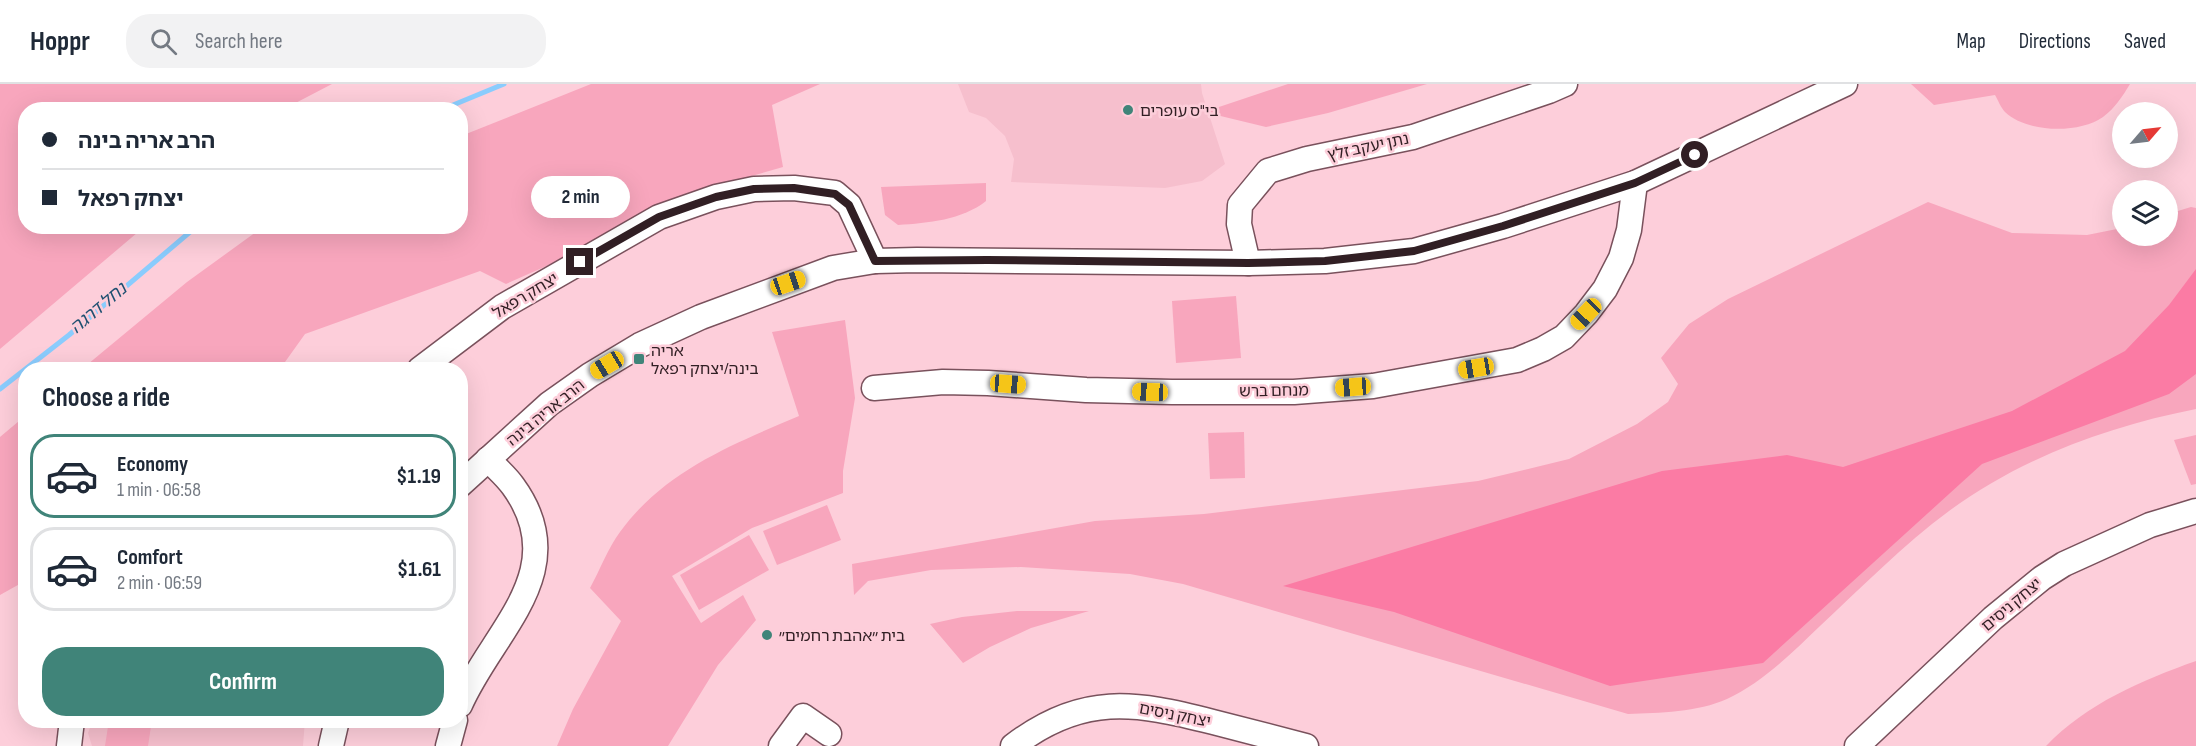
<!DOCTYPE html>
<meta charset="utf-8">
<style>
:root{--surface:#fff;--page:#f2f2f3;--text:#1f2937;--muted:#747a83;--line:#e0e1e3;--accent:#408479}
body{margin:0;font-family:"Sofia Sans Condensed","Noto Sans Hebrew",sans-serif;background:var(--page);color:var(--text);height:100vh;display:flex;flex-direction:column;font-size:22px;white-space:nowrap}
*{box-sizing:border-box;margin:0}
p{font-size:20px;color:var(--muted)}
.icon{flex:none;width:33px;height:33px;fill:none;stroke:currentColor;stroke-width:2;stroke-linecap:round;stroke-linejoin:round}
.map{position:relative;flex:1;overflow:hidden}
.sheet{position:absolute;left:18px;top:278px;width:450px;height:366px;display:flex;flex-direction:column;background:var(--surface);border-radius:24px;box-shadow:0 6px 24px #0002}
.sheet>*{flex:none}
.banner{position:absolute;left:18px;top:18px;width:450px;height:132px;border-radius:24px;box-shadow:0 6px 24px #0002;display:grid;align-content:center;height:132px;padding:0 24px;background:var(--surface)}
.needle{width:39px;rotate:62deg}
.fabs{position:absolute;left:2112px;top:18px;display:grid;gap:12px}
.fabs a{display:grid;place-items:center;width:66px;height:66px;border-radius:50%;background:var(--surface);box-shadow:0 6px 24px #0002;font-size:30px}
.end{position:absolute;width:27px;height:27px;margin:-14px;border:8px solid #311f24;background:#fff;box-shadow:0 0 0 3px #fff}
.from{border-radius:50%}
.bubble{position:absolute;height:42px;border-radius:21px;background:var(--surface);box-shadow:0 6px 24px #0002;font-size:20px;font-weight:700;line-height:42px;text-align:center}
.car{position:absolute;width:18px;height:36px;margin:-18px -9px;border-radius:8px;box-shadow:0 0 4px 2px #0007;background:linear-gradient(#f5c518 24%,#345 0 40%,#f5c518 0 76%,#345 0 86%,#f5c518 0)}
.banner b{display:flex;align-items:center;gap:21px;height:57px;font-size:22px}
.banner b+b{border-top:2px solid var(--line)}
.banner i{width:15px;height:15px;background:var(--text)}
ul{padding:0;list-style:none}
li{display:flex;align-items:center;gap:18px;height:84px;margin:0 12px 9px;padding:0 12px;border:3px solid var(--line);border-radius:24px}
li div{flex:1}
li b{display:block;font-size:22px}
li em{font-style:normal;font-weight:700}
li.on{border-color:var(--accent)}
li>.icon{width:54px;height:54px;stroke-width:1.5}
h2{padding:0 24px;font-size:27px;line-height:72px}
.cta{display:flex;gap:12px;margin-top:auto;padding:12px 24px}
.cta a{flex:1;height:69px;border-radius:24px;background:var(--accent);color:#fff;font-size:24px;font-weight:700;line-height:69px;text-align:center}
header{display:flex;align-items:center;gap:36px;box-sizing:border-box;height:84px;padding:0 30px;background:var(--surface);border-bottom:2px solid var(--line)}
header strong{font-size:28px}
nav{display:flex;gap:33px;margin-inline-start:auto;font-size:21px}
.search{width:420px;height:54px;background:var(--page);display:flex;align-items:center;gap:15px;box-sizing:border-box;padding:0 21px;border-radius:24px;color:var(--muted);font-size:22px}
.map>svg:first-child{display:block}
</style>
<header>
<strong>Hoppr</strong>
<div class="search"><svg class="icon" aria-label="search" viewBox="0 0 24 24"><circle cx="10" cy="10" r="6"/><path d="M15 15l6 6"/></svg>Search here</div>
<nav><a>Map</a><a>Directions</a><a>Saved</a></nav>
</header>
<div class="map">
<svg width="2196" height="662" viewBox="0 0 2196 662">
<rect width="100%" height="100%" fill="#fdceda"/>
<!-- built -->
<g fill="#f6bfcd">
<path d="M 958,0 L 1201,0 L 1202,9 L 1225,80 L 1202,97 L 1165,104 L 1011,98 L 1014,75 L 1005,52 L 986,34 L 969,28 Z"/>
<path d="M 93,636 L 305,636 L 303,662 L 92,662 L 88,649 Z"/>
</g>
<!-- green -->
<g fill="#f8a6bd">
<path d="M 0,0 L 332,0 L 284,25 L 26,26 L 26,142 L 144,143 L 0,265 Z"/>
<path d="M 591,0 L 820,0 L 772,21 L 783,83 L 679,113 L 560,176 L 506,200 L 480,187 L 305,250 L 280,285 L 82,285 L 187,198 L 263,143 L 460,142 L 461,52 Z"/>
<path d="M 1288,0 L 1427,0 L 1328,29 L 1266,43 L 1204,28 Z"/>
<path d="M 1911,0 L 2130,0 C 2122,13 2115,24 2103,33 C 2079,50 2027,49 2005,28 C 2001,24 1998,16 1995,11 L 1934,21 Z"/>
<path d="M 986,99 L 986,117 C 962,136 928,139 898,141 L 885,131 L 881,103 Z"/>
<path d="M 1928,118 L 2012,149 L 2087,151 L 2122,144 L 2122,152 L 2168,152 L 2168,130 L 2191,123 L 2196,124 L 2196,325 C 2109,342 2021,374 1949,427 C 1903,461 1862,503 1820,542 C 1793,568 1762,599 1727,615 C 1698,628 1659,629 1628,630 L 1183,500 L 1130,490 L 1021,483 L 931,486 L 868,497 L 854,511 L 852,480 L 1095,437 L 1204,430 L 1478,397 L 1569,375 L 1637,340 L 1668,318 L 1678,300 L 1661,274 L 1689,240 L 1728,215 Z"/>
<path d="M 1236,212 L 1241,274 L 1176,279 L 1172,217 Z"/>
<path d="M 845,236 L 855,314 L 843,387 L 843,409 L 752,444 L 672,492 L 701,539 L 743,511 L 756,536 L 718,581 L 668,662 L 557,662 L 573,625 L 621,537 L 590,504 C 600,486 608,464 620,448 C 664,387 733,360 799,332 L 772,248 Z"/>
<path d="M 25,332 L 25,497 L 0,511 L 0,353 Z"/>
<path d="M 1244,348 L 1245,394 L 1210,395 L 1208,349 Z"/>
<path d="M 2196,351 L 2196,400 L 2191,401 L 2174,356 Z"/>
<path d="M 827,421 L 841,456 L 777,481 L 763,447 Z"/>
<path d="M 749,451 L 769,486 L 699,526 L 680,491 Z"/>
<path d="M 1017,527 L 1089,527 L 1031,544 L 990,563 L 963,579 L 930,540 L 962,533 Z"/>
<path d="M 2196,577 L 2196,662 L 2046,662 C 2086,620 2142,596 2196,577 Z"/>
<path d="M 109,636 L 152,636 L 148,662 L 105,662 Z"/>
</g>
<!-- forest -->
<path fill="#fb7ba4" d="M 2196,185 L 2196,290 L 2169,310 L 1982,380 L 1763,579 L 1610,602 L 1394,528 L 1283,502 L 1662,387 L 1787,371 L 1843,383 L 2012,327 L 2125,267 L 2169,221 Z"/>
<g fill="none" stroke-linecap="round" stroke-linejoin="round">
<!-- stream -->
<g stroke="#8accfd" stroke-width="5">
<path d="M 441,26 L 504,0"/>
<path d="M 0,305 L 69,251 L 197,142"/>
</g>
<!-- minor casing -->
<g stroke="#79515c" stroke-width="27">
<g id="minor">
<path d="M 1248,179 L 1239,140 L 1240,121 L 1268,87 L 1307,75 L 1413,53 L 1549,7 L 1565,0"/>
<path d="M 420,285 L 502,223 L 659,133 L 716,113 L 754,105 L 794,104 L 835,109 L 849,121 L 875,177"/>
<path d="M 874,304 L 943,298 L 988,299 L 1086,306 L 1172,308 L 1294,308 L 1373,302 L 1517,276 L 1543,265 L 1564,253 L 1586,230 L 1605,205 L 1621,174 L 1629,146 L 1635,99"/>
<path d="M 460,401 L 549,320 L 590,291 L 640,261 L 701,233 L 833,184 L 875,177 L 917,176 L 1248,179 L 1325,177 L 1414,167 L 1503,142 L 1635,99 L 1845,0"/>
<path d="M 460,621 C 492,547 575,487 513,402 C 506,392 496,384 488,375"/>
<path d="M 69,662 L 72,636"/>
<path d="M 331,662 L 337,636"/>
<path d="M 448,662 L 455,636"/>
<path d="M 781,662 L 803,632 L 829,650"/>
<path d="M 1013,662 C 1082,609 1135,618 1213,638 C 1244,646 1275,654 1306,662"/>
<path d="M 1857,662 L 1993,534 L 2042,494 L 2064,480 L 2150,441 L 2196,427"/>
</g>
</g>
<!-- minor -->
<use href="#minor" stroke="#fff" stroke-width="24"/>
</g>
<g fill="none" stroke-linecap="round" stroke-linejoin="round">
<!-- route -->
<path stroke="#311f24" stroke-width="8" d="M 580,178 L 659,133 L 716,113 L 754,105 L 794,104 L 835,110 L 849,121 L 875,177 L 987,176 L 1248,179 L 1325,177 L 1414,167 L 1503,142 L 1635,99 L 1695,71"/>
</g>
<!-- markers -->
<g fill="#408479" stroke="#fdceda" stroke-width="2">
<circle cx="1128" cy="26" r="6"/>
<rect x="633" y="269" width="12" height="12" rx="3"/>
<circle cx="767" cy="551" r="6"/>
</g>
<g text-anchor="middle" stroke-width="5" stroke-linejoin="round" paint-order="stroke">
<!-- poi labels -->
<g font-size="16" fill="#311f24" stroke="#fdceda" text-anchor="start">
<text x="1140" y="32">בי"ס עופרים</text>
<text x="651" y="272">אריה<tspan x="651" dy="18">בינה/יצחק רפאל</tspan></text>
<text x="779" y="557">בית ״אהבת רחמים״</text>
</g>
<!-- street labels -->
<g font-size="16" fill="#311f24" stroke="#fdceda">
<text transform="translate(1368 62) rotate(-12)" y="6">נתן יעקב זלץ</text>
<text transform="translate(525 211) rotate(-31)" y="6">יצחק רפאל</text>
<text transform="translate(1274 306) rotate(-1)" y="6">מנחם ברש</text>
<text transform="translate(545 328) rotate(-39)" y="6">הרב אריה בינה</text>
<text transform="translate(2011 520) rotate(-40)" y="6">יצחק ניסים</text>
<text transform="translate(1175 630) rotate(11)" y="6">יצחק ניסים</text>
</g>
<!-- water labels -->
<g font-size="18" font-style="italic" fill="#1f5071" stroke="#fdceda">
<text transform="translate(98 224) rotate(-40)" y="6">נחל דרגה</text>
</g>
</g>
</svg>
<div class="fabs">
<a><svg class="needle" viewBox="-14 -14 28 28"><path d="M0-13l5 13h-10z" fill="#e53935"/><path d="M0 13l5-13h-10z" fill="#747a83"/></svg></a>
<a><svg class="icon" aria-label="layers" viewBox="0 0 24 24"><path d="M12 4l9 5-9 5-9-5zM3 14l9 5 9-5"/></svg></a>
</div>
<i class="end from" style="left:1695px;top:71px"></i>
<i class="end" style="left:580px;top:178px"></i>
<div class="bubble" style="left:531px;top:92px;width:99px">2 min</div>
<i class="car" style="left:788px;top:199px;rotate:71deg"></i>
<i class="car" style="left:1586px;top:230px;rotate:224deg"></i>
<i class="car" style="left:607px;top:281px;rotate:239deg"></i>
<i class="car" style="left:1476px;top:284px;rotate:260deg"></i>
<i class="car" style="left:1008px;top:300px;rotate:94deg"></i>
<i class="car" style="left:1353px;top:303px;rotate:266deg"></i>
<i class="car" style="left:1150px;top:308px;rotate:272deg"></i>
<div class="banner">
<b><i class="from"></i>הרב אריה בינה</b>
<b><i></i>יצחק רפאל</b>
</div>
<section class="sheet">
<h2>Choose a ride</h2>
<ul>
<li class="on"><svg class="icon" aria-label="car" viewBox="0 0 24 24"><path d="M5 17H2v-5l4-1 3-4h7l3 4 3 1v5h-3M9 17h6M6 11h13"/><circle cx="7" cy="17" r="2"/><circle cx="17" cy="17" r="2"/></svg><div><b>Economy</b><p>1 min · 06:58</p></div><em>$1.19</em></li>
<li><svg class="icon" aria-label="car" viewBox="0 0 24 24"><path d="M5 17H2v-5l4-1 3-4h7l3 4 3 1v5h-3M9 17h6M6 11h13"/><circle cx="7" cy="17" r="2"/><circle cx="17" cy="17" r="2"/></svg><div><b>Comfort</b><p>2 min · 06:59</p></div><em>$1.61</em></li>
</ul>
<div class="cta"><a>Confirm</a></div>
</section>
</div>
